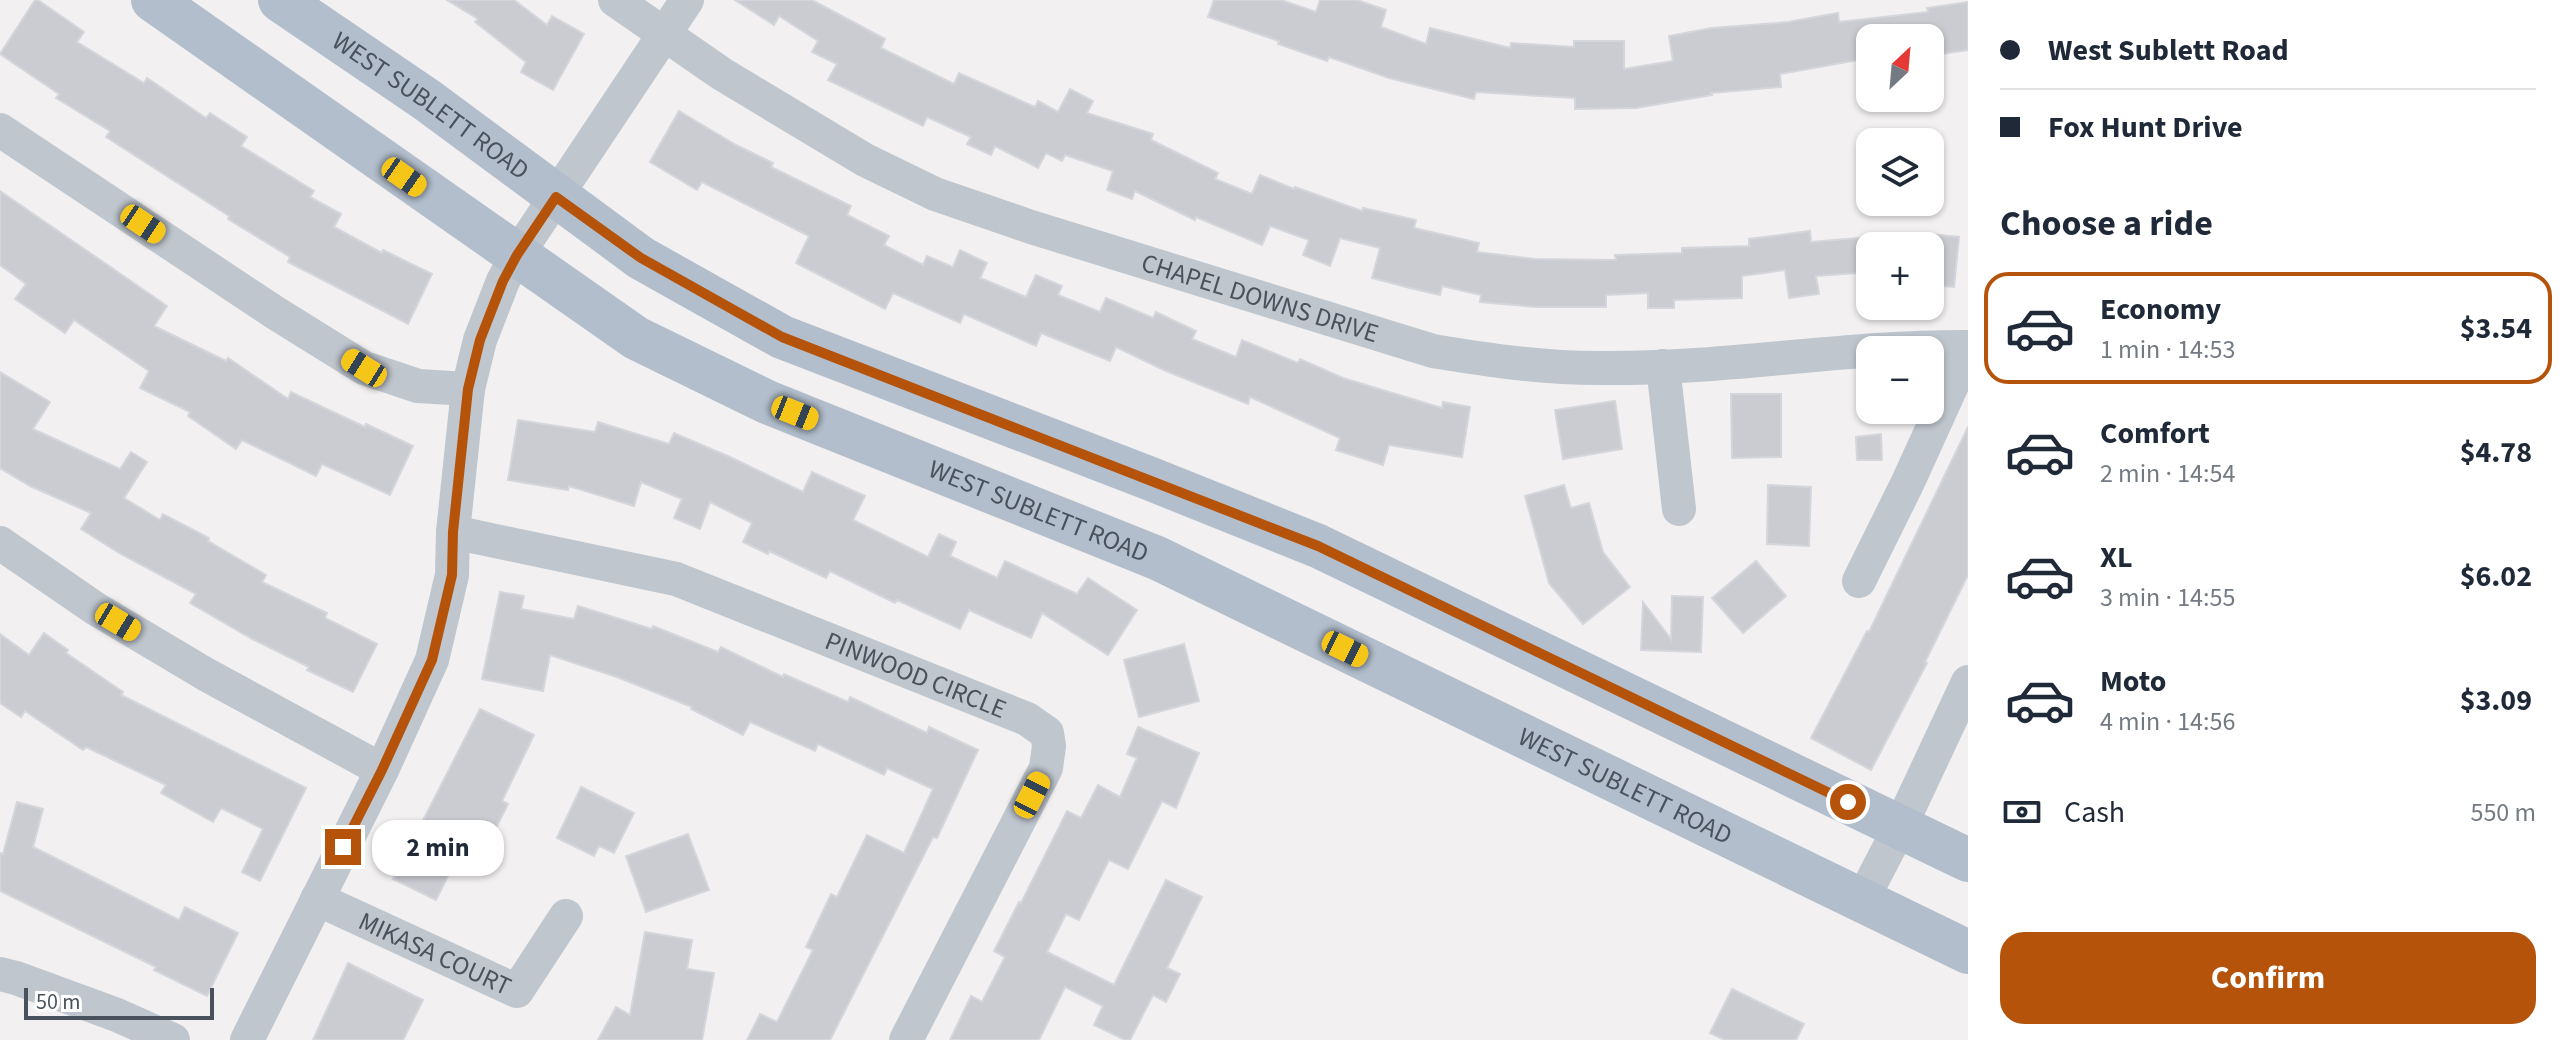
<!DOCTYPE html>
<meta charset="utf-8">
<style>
:root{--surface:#fff;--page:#f6f6f7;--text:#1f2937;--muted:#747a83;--line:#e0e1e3;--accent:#b45309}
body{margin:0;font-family:"Source Sans 3",sans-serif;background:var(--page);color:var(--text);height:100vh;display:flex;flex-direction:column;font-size:30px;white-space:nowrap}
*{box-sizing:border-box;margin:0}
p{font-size:26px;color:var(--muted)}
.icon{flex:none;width:44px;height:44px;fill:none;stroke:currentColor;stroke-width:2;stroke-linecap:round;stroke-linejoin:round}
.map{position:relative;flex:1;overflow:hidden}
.sheet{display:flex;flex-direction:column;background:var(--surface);width:600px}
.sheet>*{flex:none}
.banner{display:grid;align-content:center;height:176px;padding:0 32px;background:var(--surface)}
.needle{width:52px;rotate:26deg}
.fabs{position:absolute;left:1856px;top:24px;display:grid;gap:16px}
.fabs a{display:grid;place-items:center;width:88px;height:88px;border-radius:16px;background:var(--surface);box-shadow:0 2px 6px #0004;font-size:40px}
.scale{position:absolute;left:24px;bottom:20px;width:190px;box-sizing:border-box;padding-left:8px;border:4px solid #49525c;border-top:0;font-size:22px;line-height:28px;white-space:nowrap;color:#49525c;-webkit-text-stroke:6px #fff;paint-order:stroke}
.end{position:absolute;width:36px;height:36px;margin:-18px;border:10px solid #b45309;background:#fff;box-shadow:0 0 0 4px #fff}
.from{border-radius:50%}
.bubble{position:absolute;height:56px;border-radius:24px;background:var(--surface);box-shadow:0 2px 6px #0004;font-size:26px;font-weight:700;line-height:56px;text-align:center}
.car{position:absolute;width:24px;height:48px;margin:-24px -12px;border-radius:10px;box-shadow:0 0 6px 2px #0007;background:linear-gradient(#f5c518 24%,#345 0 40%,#f5c518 0 76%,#345 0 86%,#f5c518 0)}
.banner b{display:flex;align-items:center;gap:28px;height:76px;font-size:30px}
.banner b+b{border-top:2px solid var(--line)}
.banner i{width:20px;height:20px;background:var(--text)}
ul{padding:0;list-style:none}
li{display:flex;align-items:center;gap:24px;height:112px;margin:0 16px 12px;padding:0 16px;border:4px solid transparent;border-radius:24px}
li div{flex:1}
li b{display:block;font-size:30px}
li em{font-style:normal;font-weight:700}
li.on{border-color:var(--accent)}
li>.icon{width:72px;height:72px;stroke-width:1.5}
h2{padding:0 32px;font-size:36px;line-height:96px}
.pay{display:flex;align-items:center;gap:20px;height:88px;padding:0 32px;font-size:30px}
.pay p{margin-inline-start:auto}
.button{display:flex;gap:16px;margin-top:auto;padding:16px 32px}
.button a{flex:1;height:92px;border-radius:24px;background:var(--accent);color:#fff;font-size:32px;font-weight:700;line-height:92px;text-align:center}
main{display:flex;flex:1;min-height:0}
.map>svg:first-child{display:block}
</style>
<main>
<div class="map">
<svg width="1968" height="1040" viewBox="0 0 1968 1040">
<rect width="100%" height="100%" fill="#f2f0f0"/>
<!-- building -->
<g fill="#caccd2" stroke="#d4d6db" stroke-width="2">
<path d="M 35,0 L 38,0 L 84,32 L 77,42 L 144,83 L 147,78 L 206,118 L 210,113 L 247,137 L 241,146 L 314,191 L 310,197 L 341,214 L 334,227 L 382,253 L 383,250 L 432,274 L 408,324 L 288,262 L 290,257 L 228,219 L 229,216 L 106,137 L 110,131 L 56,98 L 59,94 L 0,54 Z"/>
<path d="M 447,0 L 514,0 L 547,25 L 552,16 L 584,34 L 553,90 L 521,72 L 526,62 L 475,22 L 478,19 Z"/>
<path d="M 735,0 L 812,0 L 885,39 L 881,48 L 954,84 L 959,73 L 1035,107 L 1038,101 L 1058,112 L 1070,89 L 1093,101 L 1087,113 L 1153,134 L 1151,140 L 1218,173 L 1215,179 L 1252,194 L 1260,175 L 1294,189 L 1295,187 L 1362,211 L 1363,208 L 1416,220 L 1414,228 L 1479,243 L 1477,252 L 1535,259 L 1616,260 L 1615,255 L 1682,253 L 1682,248 L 1749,246 L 1749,239 L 1810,231 L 1811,242 L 1870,237 L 1870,272 L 1816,276 L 1819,294 L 1789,298 L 1785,270 L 1742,276 L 1742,298 L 1674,300 L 1674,308 L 1648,308 L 1648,293 L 1606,295 L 1606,307 L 1536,307 L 1480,302 L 1481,295 L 1442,286 L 1440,295 L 1410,288 L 1372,278 L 1380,248 L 1340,238 L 1330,266 L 1303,255 L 1309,240 L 1270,226 L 1262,245 L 1196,217 L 1195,220 L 1135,191 L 1132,199 L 1107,190 L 1113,171 L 1065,155 L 1062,161 L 1046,153 L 1038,168 L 995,146 L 991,155 L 967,144 L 971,137 L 927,117 L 923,126 L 828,80 L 837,64 L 812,52 L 818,41 L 779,16 L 774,25 Z"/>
<path d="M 1214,0 L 1281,0 L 1316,12 L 1320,0 L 1357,0 L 1386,10 L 1381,27 L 1426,44 L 1430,28 L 1510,48 L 1511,43 L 1574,47 L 1574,41 L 1624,41 L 1624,69 L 1673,61 L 1669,36 L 1712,28 L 1788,22 L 1838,13 L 1839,22 L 1928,12 L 1927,8 L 1968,2 L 1968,50 L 1934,55 L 1932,38 L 1870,38 L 1870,58 L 1780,74 L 1781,87 L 1711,93 L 1712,95 L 1636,108 L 1575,109 L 1575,98 L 1476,92 L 1474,99 L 1389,78 L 1329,57 L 1327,61 L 1278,44 L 1279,41 L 1208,17 Z"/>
<path d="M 679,111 L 736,145 L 773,163 L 771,167 L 851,206 L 847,215 L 889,236 L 884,245 L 923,265 L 927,256 L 953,267 L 960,250 L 987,263 L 980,278 L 1026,297 L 1036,275 L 1062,286 L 1058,295 L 1100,312 L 1106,298 L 1153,318 L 1156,312 L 1196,331 L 1192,339 L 1236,357 L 1242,340 L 1298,363 L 1300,359 L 1343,378 L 1442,408 L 1443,402 L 1470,407 L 1462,457 L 1389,445 L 1383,465 L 1336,450 L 1340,438 L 1250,397 L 1248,404 L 1166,371 L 1116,347 L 1110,361 L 1041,333 L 1036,346 L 964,314 L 960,323 L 893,293 L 885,309 L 796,263 L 809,236 L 702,182 L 697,190 L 650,162 Z"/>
<path d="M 0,191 L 167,306 L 154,326 L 226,361 L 228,358 L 288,399 L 291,392 L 365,427 L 366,424 L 413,446 L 390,495 L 322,464 L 316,476 L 242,440 L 236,449 L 188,416 L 190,412 L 140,388 L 149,371 L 74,320 L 65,333 L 15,299 L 26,284 L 0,265 Z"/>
<path d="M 1930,234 L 1959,237 L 1954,287 L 1930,285 Z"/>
<path d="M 0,372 L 50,402 L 33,429 L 120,469 L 131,452 L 147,462 L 124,498 L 160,520 L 163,514 L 209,538 L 208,541 L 266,575 L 262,582 L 327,613 L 325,618 L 377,644 L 353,692 L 307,670 L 309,667 L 254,640 L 190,603 L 196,594 L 119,553 L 81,529 L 91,513 L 30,486 L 0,468 Z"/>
<path d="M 1731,394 L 1781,394 L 1781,457 L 1732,458 Z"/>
<path d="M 1615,401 L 1622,449 L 1563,459 L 1555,410 Z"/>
<path d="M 518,420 L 595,432 L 598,422 L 669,444 L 674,433 L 730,457 L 803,492 L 812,472 L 865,496 L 853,520 L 928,557 L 939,534 L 956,542 L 950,556 L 997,578 L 1005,561 L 1077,594 L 1088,578 L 1137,610 L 1108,655 L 1042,613 L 1031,638 L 969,610 L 960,629 L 897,600 L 895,603 L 830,571 L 826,578 L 769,551 L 768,554 L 743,542 L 752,523 L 710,502 L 700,529 L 674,518 L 682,499 L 641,482 L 634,506 L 569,486 L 568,490 L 508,480 Z"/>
<path d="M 1968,427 L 1968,575 L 1925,662 L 1927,663 L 1871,770 L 1811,738 L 1867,631 L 1869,632 Z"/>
<path d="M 1881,434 L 1882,460 L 1857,460 L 1856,437 Z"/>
<path d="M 1564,485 L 1571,508 L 1589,503 L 1603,552 L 1630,587 L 1583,624 L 1549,583 L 1525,496 Z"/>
<path d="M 1768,485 L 1811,487 L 1809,546 L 1767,544 Z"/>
<path d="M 1756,561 L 1786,596 L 1743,633 L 1712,598 Z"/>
<path d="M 500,592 L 524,596 L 521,609 L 574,619 L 578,606 L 652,629 L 653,626 L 718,652 L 721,647 L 783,677 L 784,674 L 848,702 L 850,697 L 927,733 L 929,727 L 978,750 L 937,838 L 933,837 L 830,1040 L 747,1040 L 760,1014 L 777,1022 L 813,950 L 806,947 L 831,894 L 837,897 L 867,835 L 904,853 L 933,789 L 887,768 L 884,775 L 818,744 L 815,751 L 750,722 L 743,735 L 691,709 L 692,707 L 617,677 L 550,655 L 543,691 L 482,679 Z"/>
<path d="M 1672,596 L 1703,597 L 1701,652 L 1641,650 L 1643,602 L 1671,639 Z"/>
<path d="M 44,633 L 68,650 L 66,653 L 123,692 L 121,695 L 306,788 L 260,881 L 242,872 L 263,829 L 221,808 L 213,822 L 161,793 L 166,785 L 86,747 L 83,750 L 25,711 L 21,717 L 0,703 L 0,634 L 29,655 Z"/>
<path d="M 1184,644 L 1199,701 L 1139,717 L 1124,660 Z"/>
<path d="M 480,709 L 534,735 L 502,801 L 508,804 L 481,858 L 462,848 L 436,900 L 393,879 Z"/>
<path d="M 1138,727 L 1199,753 L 1176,808 L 1162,801 L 1128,869 L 1109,860 L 1079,920 L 1066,914 L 1047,952 L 1114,985 L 1166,880 L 1202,897 L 1167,968 L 1180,974 L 1166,1002 L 1153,995 L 1130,1040 L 1125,1040 L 1094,1025 L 1103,1006 L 1065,987 L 1039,1040 L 950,1040 L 971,996 L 982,1002 L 1005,957 L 994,951 L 1019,902 L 1021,903 L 1067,811 L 1081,818 L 1098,785 L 1120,797 L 1137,758 L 1127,754 Z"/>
<path d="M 581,787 L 634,813 L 614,853 L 599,846 L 594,856 L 557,838 Z"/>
<path d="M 17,802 L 43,809 L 33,847 L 179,920 L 185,907 L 238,933 L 207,996 L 154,970 L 156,967 L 0,891 L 0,853 L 3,854 Z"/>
<path d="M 688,834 L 709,890 L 646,912 L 626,856 Z"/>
<path d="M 645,932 L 692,940 L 687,969 L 714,973 L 702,1040 L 598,1040 L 616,1007 L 630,1015 Z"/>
<path d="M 348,963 L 423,1000 L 403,1040 L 313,1040 Z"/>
<path d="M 1732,989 L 1804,1024 L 1796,1040 L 1725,1040 L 1710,1033 Z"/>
</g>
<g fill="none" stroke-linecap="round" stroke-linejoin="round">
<!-- minor -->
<g stroke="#bfc6ce" stroke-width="34">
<path id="s1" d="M 615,0 L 722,74 L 865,160 L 935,194 L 1031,227 L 1433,351 C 1487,360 1542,368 1597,368 C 1721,370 1844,346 1968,347"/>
<path d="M 0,130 L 274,312 L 364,368 L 418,386 L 468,389"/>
<path d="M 1663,366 L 1679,509"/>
<path id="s2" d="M 453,532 L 676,579 L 1027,719 L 1047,733 L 1049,746 L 1046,768 L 906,1040"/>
<path d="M 0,543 L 96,609 L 207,675 L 382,770"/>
<path d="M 1859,581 L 1908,482 L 1968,350"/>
<path id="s3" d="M 317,899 L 517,991 L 566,916"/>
<path d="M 1862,900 L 1900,827 L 1968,682"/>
<path d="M 0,974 L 16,978 L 117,1015 L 173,1040"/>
<path d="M 247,1040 L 382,770 L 432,660 L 452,575 L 453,532 L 468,389 L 480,340 L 503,281 L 517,255 L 687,0"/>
</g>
<!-- major -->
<g stroke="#b2becc" stroke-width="44">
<path id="s4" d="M 153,0 L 636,338 L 767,402 L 1157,558 L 1968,952"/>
<path id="s5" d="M 280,0 L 427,100 L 641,258 L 782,337 L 1151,479 L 1318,546 L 1968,860"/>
</g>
</g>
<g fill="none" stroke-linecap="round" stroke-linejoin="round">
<!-- route -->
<path stroke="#b45309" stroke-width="10" d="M 343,847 L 382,770 L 432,660 L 452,575 L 453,532 L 468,389 L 480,340 L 503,281 L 517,255 L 556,197 L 641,258 L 782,337 L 1318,546 L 1848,802"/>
</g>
<g text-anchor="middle" stroke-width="6" stroke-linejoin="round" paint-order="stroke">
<!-- street labels -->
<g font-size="26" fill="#49525c" stroke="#fff">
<text dy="9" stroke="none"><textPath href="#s5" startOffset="184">WEST SUBLETT ROAD</textPath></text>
<text dy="9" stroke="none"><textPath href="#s1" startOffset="716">CHAPEL DOWNS DRIVE</textPath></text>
<text dy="9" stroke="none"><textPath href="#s4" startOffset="1028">WEST SUBLETT ROAD</textPath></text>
<text dy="9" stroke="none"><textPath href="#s2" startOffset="486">PINWOOD CIRCLE</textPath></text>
<text dy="9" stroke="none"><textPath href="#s4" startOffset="1676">WEST SUBLETT ROAD</textPath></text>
<text dy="9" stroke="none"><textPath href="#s3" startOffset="130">MIKASA COURT</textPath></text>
</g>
</g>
</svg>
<div class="fabs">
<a><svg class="needle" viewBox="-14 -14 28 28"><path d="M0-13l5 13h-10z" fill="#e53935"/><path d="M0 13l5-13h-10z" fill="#747a83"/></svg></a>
<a><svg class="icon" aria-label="layers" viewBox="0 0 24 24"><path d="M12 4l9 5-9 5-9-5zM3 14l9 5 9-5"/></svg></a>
<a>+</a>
<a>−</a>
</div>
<div class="scale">50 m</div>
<i class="end from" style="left:1848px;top:802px"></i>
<i class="end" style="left:343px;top:847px"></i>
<div class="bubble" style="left:372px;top:820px;width:132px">2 min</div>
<i class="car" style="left:404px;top:177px;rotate:125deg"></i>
<i class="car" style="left:143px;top:224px;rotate:124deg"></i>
<i class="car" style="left:364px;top:368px;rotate:302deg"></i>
<i class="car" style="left:795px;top:413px;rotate:112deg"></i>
<i class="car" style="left:118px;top:622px;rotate:121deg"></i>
<i class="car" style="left:1345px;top:649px;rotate:116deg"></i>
<i class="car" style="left:1032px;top:795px;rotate:27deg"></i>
</div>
<section class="sheet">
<div class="banner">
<b><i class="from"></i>West Sublett Road</b>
<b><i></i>Fox Hunt Drive</b>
</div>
<h2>Choose a ride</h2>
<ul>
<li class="on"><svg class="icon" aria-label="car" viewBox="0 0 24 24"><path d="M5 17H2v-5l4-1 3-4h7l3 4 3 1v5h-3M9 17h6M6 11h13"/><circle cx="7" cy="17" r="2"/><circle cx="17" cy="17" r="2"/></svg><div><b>Economy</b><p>1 min · 14:53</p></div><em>$3.54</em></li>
<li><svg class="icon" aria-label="car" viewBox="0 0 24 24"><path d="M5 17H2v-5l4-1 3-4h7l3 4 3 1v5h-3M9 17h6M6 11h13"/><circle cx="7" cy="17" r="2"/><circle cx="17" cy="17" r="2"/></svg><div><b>Comfort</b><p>2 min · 14:54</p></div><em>$4.78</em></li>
<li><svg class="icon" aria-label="car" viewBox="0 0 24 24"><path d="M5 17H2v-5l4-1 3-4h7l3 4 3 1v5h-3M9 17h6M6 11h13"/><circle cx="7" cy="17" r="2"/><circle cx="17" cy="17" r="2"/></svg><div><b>XL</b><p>3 min · 14:55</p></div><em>$6.02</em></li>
<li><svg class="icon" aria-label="car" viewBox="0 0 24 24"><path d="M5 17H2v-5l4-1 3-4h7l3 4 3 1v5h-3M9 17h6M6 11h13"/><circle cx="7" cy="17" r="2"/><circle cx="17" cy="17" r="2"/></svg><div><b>Moto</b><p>4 min · 14:56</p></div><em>$3.09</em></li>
</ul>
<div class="pay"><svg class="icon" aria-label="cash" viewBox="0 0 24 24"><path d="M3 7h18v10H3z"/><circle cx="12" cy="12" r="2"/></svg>Cash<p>550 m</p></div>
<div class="button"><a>Confirm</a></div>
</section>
</main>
